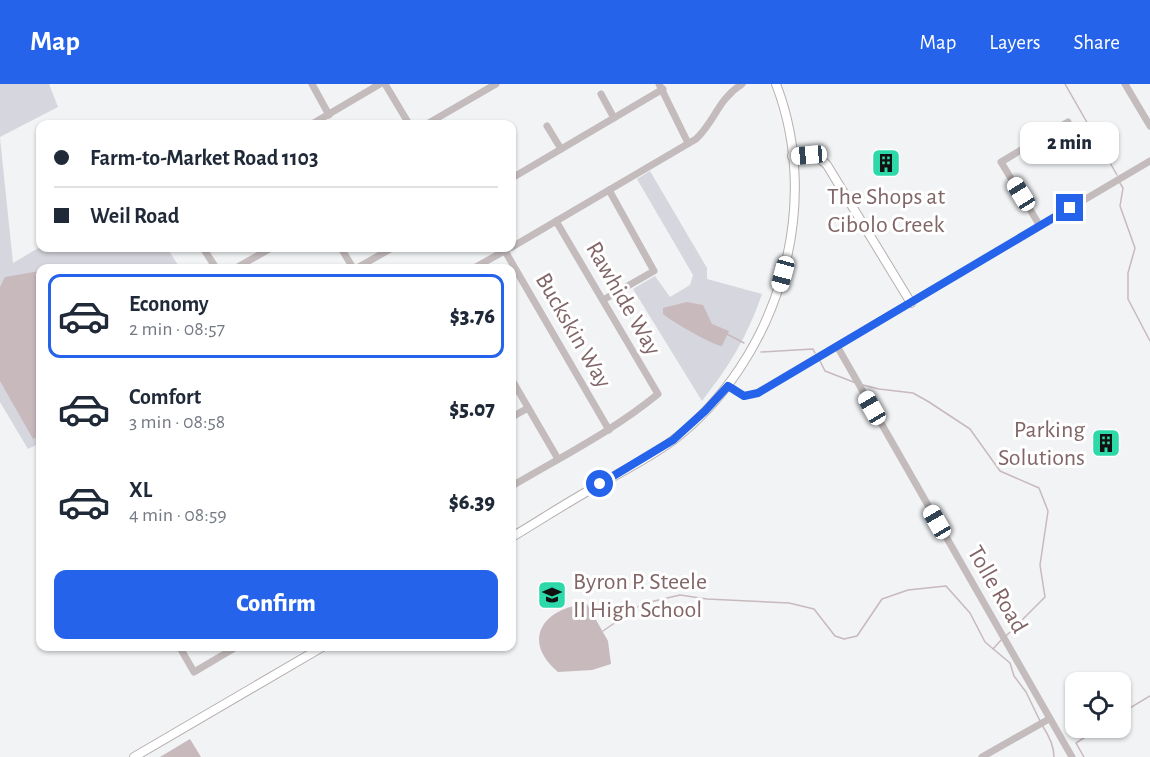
<!DOCTYPE html>
<meta charset="utf-8">
<style>
:root{--surface:#fff;--page:#f2f2f3;--text:#1f2937;--muted:#747a83;--line:#e0e1e3;--accent:#2563eb}
body{margin:0;font-family:"Alegreya Sans",sans-serif;background:var(--page);color:var(--text);height:100vh;display:flex;flex-direction:column;font-size:22px;white-space:nowrap}
*{box-sizing:border-box;margin:0}
p{font-size:20px;color:var(--muted)}
.icon{flex:none;width:33px;height:33px;fill:none;stroke:currentColor;stroke-width:2;stroke-linecap:round;stroke-linejoin:round}
.map{position:relative;flex:1;overflow:hidden}
.panel{position:absolute;left:36px;top:180px;width:480px;height:387px;display:flex;flex-direction:column;background:var(--surface);border-radius:12px;box-shadow:0 2px 4px #0004}
.panel>*{flex:none}
.guide{position:absolute;left:36px;top:36px;width:480px;height:132px;border-radius:12px;box-shadow:0 2px 4px #0004;display:grid;align-content:center;height:132px;padding:0 18px;background:var(--surface)}
.tools{position:absolute;left:1065px;top:588px;display:grid;gap:12px}
.tools a{display:grid;place-items:center;width:66px;height:66px;border-radius:12px;background:var(--surface);box-shadow:0 2px 4px #0004;font-size:30px}
.end{position:absolute;width:27px;height:27px;margin:-14px;border:8px solid #2563eb;background:#fff;box-shadow:0 0 0 3px #fff}
.from{border-radius:50%}
.bubble{position:absolute;height:42px;border-radius:12px;background:var(--surface);box-shadow:0 2px 4px #0004;font-size:20px;font-weight:800;line-height:42px;text-align:center}
.car{position:absolute;width:18px;height:36px;margin:-18px -9px;border-radius:8px;box-shadow:0 0 4px 2px #0007;background:linear-gradient(#fff 24%,#345 0 40%,#fff 0 76%,#345 0 86%,#fff 0)}
.guide b{display:flex;align-items:center;gap:21px;height:57px;font-size:22px}
.guide b+b{border-top:2px solid var(--line)}
.guide i{width:15px;height:15px;background:var(--text)}
ul{padding:10px 0 0;list-style:none}
li{display:flex;align-items:center;gap:18px;height:84px;margin:0 12px 9px;padding:0 6px;border:3px solid transparent;border-radius:12px}
li div{flex:1}
li b{display:block;font-size:22px}
li em{font-style:normal;font-weight:800}
li.current{border-color:var(--accent)}
li>.icon{width:54px;height:54px;stroke-width:1.5}
.cta{display:flex;gap:12px;margin-top:auto;padding:12px 18px}
.cta a{flex:1;height:69px;border-radius:12px;background:var(--accent);color:#fff;font-size:24px;font-weight:800;line-height:69px;text-align:center}
header{display:flex;align-items:center;gap:36px;box-sizing:border-box;height:84px;padding:0 30px;background:var(--accent);color:#fff}
header strong{font-size:28px}
nav{display:flex;gap:33px;margin-inline-start:auto;font-size:21px}
.map>svg:first-child{display:block}
</style>
<header>
<strong>Map</strong>
<nav><a>Map</a><a>Layers</a><a>Share</a></nav>
</header>
<div class="map">
<svg width="1150" height="673" viewBox="0 0 1150 673">
<rect width="100%" height="100%" fill="#f1f3f5"/>
<!-- green -->
<g fill="#d6d6de">
<path d="M 0,0 L 49,0 L 58,23 L 0,53 Z"/>
<path d="M 0,54 L 13,179 L 40,163 L 167,164 L 180,184 L 40,184 L 40,359 L 28,365 L 0,318 Z"/>
<path d="M 650,87 L 707,184 L 707,195 L 762,210 C 747,253 730,281 702,317 L 633,205 L 655,192 L 670,213 L 690,201 L 693,191 L 637,95 Z"/>
</g>
<!-- water -->
<g fill="#c8b9bd">
<path d="M 40,187 L 40,351 L 33,355 L 0,297 L 0,203 L 5,193 Z"/>
<path d="M 687,218 L 703,221 L 712,240 L 729,247 L 722,262 C 714,262 669,236 663,230 L 663,224 Z"/>
<path d="M 587,520 L 608,557 L 611,580 L 592,586 L 558,588 C 520,556 544,523 587,520 Z"/>
<path d="M 190,655 L 201,673 L 160,673 Z"/>
</g>
<g fill="none" stroke-linecap="round" stroke-linejoin="round">
<!-- stream -->
<g stroke="#c8b9bd" stroke-width="1.5">
<path d="M 1065,0 L 1117,91"/>
<path d="M 1120,99 L 1123,104 L 1120,122 L 1135,164 L 1128,189 L 1128,215 L 1150,257"/>
<path d="M 727,250 L 744,259"/>
<path d="M 761,268 L 813,265 L 815,269"/>
<path d="M 820,277 L 825,287 L 856,299"/>
<path d="M 863,301 L 879,305 L 913,309 L 929,318 L 970,345 L 1000,387 L 1039,404 L 1048,427 L 1040,481 L 1045,513 L 1006,552"/>
<path d="M 646,519 L 680,511 L 707,515 L 789,519 L 814,525 L 835,552 L 844,555 L 857,552 L 882,515 L 908,506 L 946,502 L 970,529 L 985,558 L 1010,579 L 1014,592 L 1026,608 L 1040,637"/>
<path d="M 603,547 L 639,522"/>
<path d="M 993,565 L 1002,555"/>
<path d="M 1120,630 L 1150,612"/>
<path d="M 1042,641 C 1048,650 1054,662 1054,673"/>
<path d="M 1084,673 L 1076,659 L 1099,644"/>
</g>
<!-- major casing -->
<g stroke="#b8afb0" stroke-width="10">
<g id="major">
<path d="M 792,72 C 808,71 815,69 827,81 L 911,219"/>
<path d="M 512,453 C 542,435 571,416 602,399 C 625,386 650,373 672,357 C 777,277 824,124 776,0"/>
<path d="M 134,673 L 324,562"/>
</g>
</g>
<!-- minor -->
<g stroke="#c3bbbc" stroke-width="7">
<path d="M 312,0 L 329,31"/>
<path d="M 385,0 L 409,40"/>
<path d="M 659,0 L 688,59"/>
<path d="M 1125,0 L 1150,42"/>
<path d="M 601,10 L 614,34"/>
<path d="M 312,40 L 380,0"/>
<path d="M 427,40 L 496,0"/>
<path d="M 547,42 L 561,65"/>
<path d="M 512,94 L 663,5"/>
<path d="M 1040,142 L 1001,78 L 1068,38"/>
<path d="M 512,163 L 696,55 C 716,36 717,16 742,0"/>
<path d="M 203,164 L 216,184"/>
<path d="M 341,164 L 353,184"/>
<path d="M 505,167 L 609,346"/>
<path d="M 236,184 L 271,164"/>
<path d="M 357,184 L 392,164"/>
<path d="M 474,184 L 508,165"/>
<path d="M 603,216 L 654,187 L 609,106"/>
<path d="M 837,262 L 1072,673"/>
<path d="M 512,296 L 558,375"/>
<path d="M 728,301 L 744,312 L 757,309 L 1150,77"/>
<path d="M 512,333 L 528,324"/>
<path d="M 512,402 C 561,373 613,347 658,310 L 556,137"/>
<path d="M 179,562 L 194,588 L 238,562"/>
<path d="M 982,673 L 1049,635"/>
</g>
<!-- major -->
<use href="#major" stroke="#fff" stroke-width="8"/>
</g>
<g fill="none" stroke-linecap="round" stroke-linejoin="round">
<!-- route -->
<path stroke="#2563eb" stroke-width="8" d="M 600,400 L 673,356 L 705,327 L 728,302 L 744,312 L 758,309 L 1070,124"/>
</g>
<!-- icons -->
<defs>
<g id="building-square" transform="scale(1.5)"><rect x="-9" y="-9" width="18" height="18" rx="4" fill="#2dd9a9" stroke="#fff"/><path d="M-4-6H4V6H1V3H-1V6H-4ZM-2.5-4.3h1.7v1.8h-1.7ZM.8-4.3h1.7v1.8H.8ZM-2.5-1h1.7V.8h-1.7ZM.8-1h1.7V.8H.8Z" fill="#111"/></g>
<g id="school-square" transform="scale(1.5)"><rect x="-9" y="-9" width="18" height="18" rx="4" fill="#2dd9a9" stroke="#fff"/><path d="M0-5L7-2L0 1L-7-2ZM-4 1L0 2.5L4 1V4Q0 6-4 4Z" fill="#111"/></g>
</defs>
<g fill-rule="evenodd">
<use href="#building-square" x="886" y="79"/>
<use href="#building-square" x="1106" y="359"/>
<use href="#school-square" x="552" y="511"/>
</g>
<g text-anchor="middle" stroke-width="6" stroke-linejoin="round" paint-order="stroke">
<!-- poi labels -->
<g font-size="24" fill="#816567" stroke="#fff">
<text x="886" y="120">The Shops at<tspan x="886" dy="28">Cibolo Creek</tspan></text>
<text x="1085" y="353" text-anchor="end">Parking<tspan x="1085" dy="28">Solutions</tspan></text>
<text x="573" y="505" text-anchor="start">Byron P. Steele<tspan x="573" dy="28">II High School</tspan></text>
</g>
<!-- street labels -->
<g font-size="24" fill="#816567" stroke="#fff">
<text transform="translate(624 214) rotate(60)" y="8">Rawhide Way</text>
<text transform="translate(574 246) rotate(60)" y="8">Buckskin Way</text>
<text transform="translate(998 505) rotate(60)" y="8">Tolle Road</text>
</g>
</g>
</svg>
<div class="tools">
<a><svg class="icon" aria-label="locate" viewBox="0 0 24 24"><circle cx="12" cy="12" r="6"/><path d="M12 2v4M12 18v4M2 12h4M18 12h4"/></svg></a>
</div>
<i class="end from" style="left:600px;top:400px"></i>
<i class="end" style="left:1070px;top:124px"></i>
<div class="bubble" style="left:1020px;top:38px;width:99px">2 min</div>
<i class="car" style="left:809px;top:71px;rotate:265deg"></i>
<i class="car" style="left:1021px;top:110px;rotate:328deg"></i>
<i class="car" style="left:783px;top:190px;rotate:195deg"></i>
<i class="car" style="left:872px;top:324px;rotate:330deg"></i>
<i class="car" style="left:937px;top:438px;rotate:330deg"></i>
<div class="guide">
<b><i class="from"></i>Farm-to-Market Road 1103</b>
<b><i></i>Weil Road</b>
</div>
<section class="panel">
<ul>
<li class="current"><svg class="icon" aria-label="car" viewBox="0 0 24 24"><path d="M5 17H2v-5l4-1 3-4h7l3 4 3 1v5h-3M9 17h6M6 11h13"/><circle cx="7" cy="17" r="2"/><circle cx="17" cy="17" r="2"/></svg><div><b>Economy</b><p>2 min · 08:57</p></div><em>$3.76</em></li>
<li><svg class="icon" aria-label="car" viewBox="0 0 24 24"><path d="M5 17H2v-5l4-1 3-4h7l3 4 3 1v5h-3M9 17h6M6 11h13"/><circle cx="7" cy="17" r="2"/><circle cx="17" cy="17" r="2"/></svg><div><b>Comfort</b><p>3 min · 08:58</p></div><em>$5.07</em></li>
<li><svg class="icon" aria-label="car" viewBox="0 0 24 24"><path d="M5 17H2v-5l4-1 3-4h7l3 4 3 1v5h-3M9 17h6M6 11h13"/><circle cx="7" cy="17" r="2"/><circle cx="17" cy="17" r="2"/></svg><div><b>XL</b><p>4 min · 08:59</p></div><em>$6.39</em></li>
</ul>
<div class="cta"><a>Confirm</a></div>
</section>
</div>
